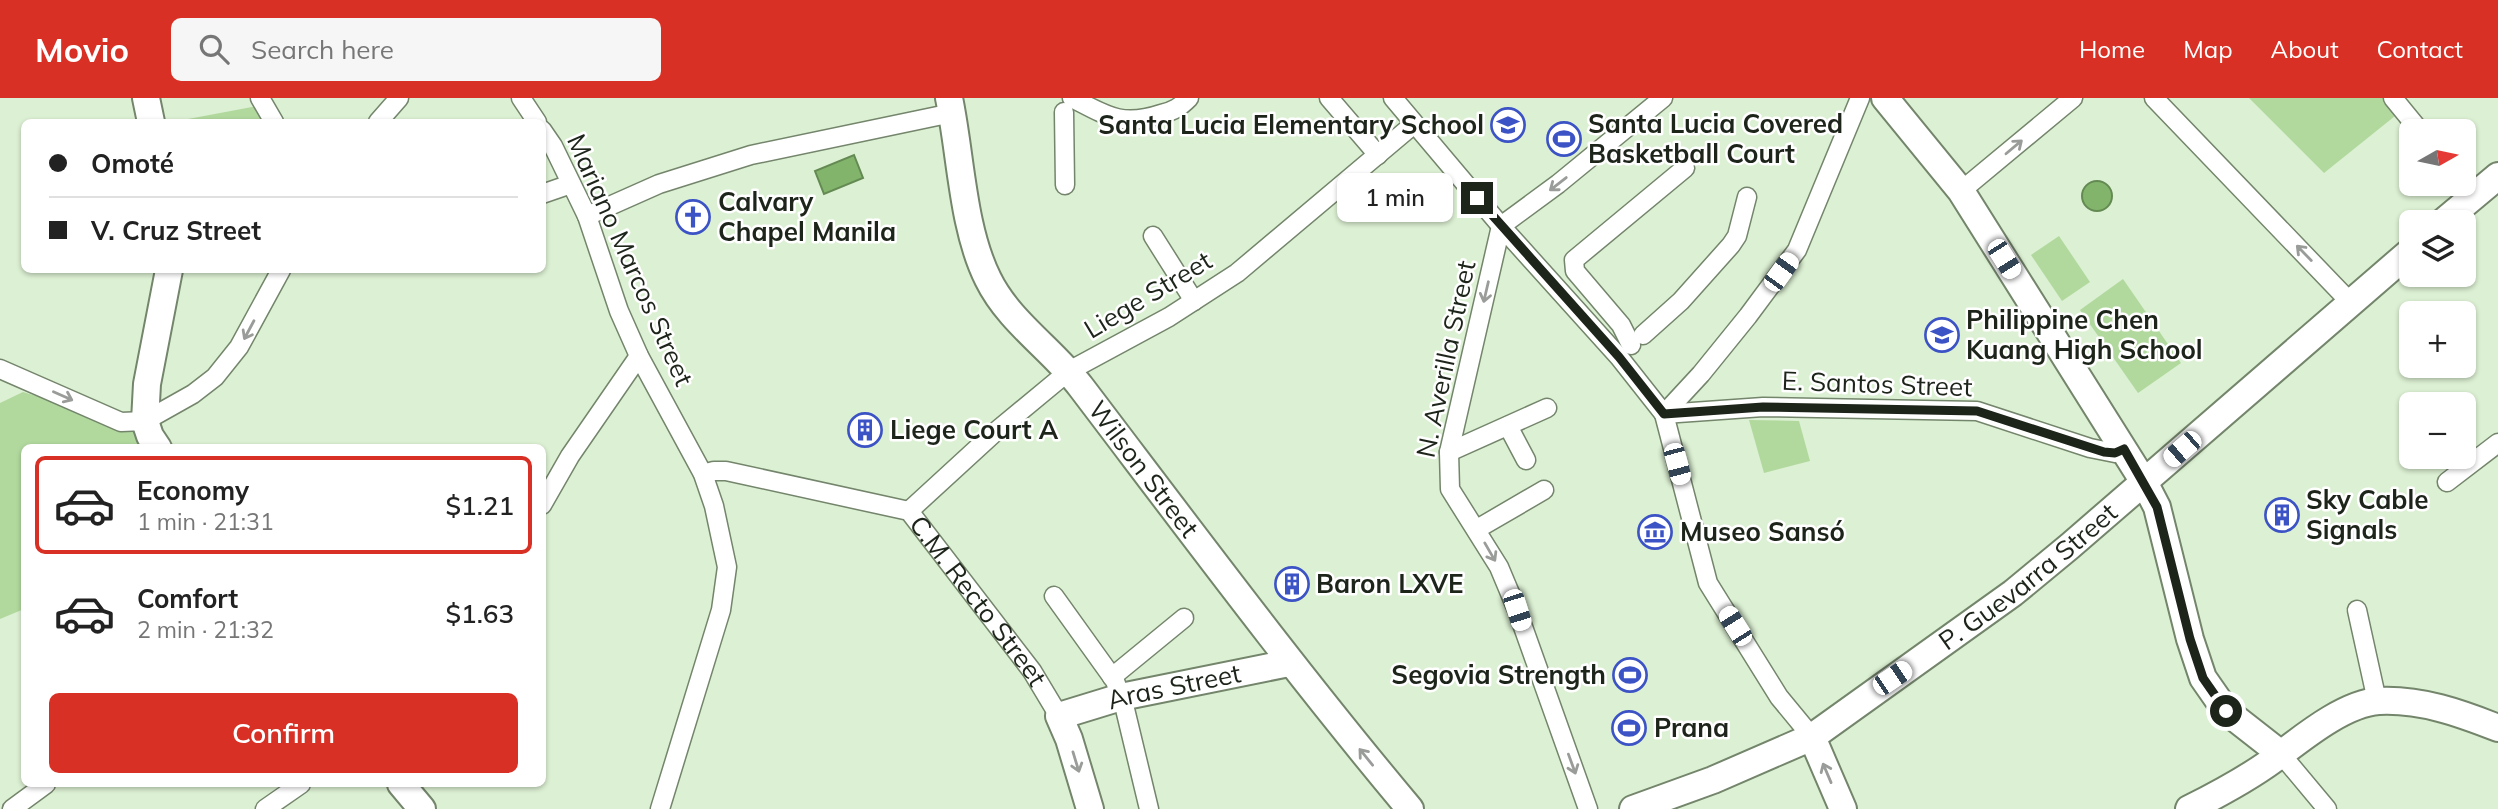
<!DOCTYPE html>
<meta charset="utf-8">
<style>
:root{--surface:#fff;--page:#f6f6f6;--text:#222;--muted:#767676;--line:#e0e0e0;--accent:#d93025}
body{margin:0;font-family:Mulish,sans-serif;background:var(--page);color:var(--text);height:100vh;display:flex;flex-direction:column;font-size:26px;white-space:nowrap}
*{box-sizing:border-box;margin:0}
p{font-size:23px;color:var(--muted)}
.icon{flex:none;width:38px;height:38px;fill:none;stroke:currentColor;stroke-width:2;stroke-linecap:round;stroke-linejoin:round}
.map{position:relative;flex:1;overflow:hidden}
.panel{position:absolute;left:21px;top:346px;width:525px;height:343px;display:flex;flex-direction:column;background:var(--surface);border-radius:10px;box-shadow:0 2px 5px #0004}
.panel>*{flex:none}
.guide{position:absolute;left:21px;top:21px;width:525px;height:154px;border-radius:10px;box-shadow:0 2px 5px #0004;display:grid;align-content:center;height:154px;padding:0 28px;background:var(--surface)}
.needle{width:46px;rotate:81deg}
.tools{position:absolute;left:2399px;top:21px;display:grid;gap:14px}
.tools a{display:grid;place-items:center;width:77px;height:77px;border-radius:10px;background:var(--surface);box-shadow:0 2px 5px #0004;font-size:35px}
.end{position:absolute;width:32px;height:32px;margin:-16px;border:9px solid #1d241a;background:#fff;box-shadow:0 0 0 4px #fff}
.from{border-radius:50%}
.bubble{position:absolute;height:49px;border-radius:10px;background:var(--surface);box-shadow:0 2px 5px #0004;font-size:23px;font-weight:600;line-height:49px;text-align:center}
.car{position:absolute;width:21px;height:42px;margin:-21px -10px;border-radius:9px;box-shadow:0 0 5px 2px #0007;background:linear-gradient(#fff 24%,#345 0 40%,#fff 0 76%,#345 0 86%,#fff 0)}
.guide b{display:flex;align-items:center;gap:24px;height:66px;font-size:26px}
.guide b+b{border-top:2px solid var(--line)}
.guide i{width:18px;height:18px;background:var(--text)}
ul{padding:12px 0 0;list-style:none}
li{display:flex;align-items:center;gap:21px;height:98px;margin:0 14px 10px;padding:0 14px;border:4px solid transparent;border-radius:10px}
li div{flex:1}
li b{display:block;font-size:26px}
li em{font-style:normal;font-weight:600}
li.active{border-color:var(--accent)}
li>.icon{width:63px;height:63px;stroke-width:1.5}
.button{display:flex;gap:14px;margin-top:auto;padding:14px 28px}
.button a{flex:1;height:80px;border-radius:10px;background:var(--accent);color:#fff;font-size:28px;font-weight:600;line-height:80px;text-align:center}
header{display:flex;align-items:center;gap:42px;box-sizing:border-box;height:98px;padding:0 35px;background:var(--accent);color:#fff}
header strong{font-size:33px}
nav{display:flex;gap:38px;margin-inline-start:auto;font-size:24px}
.search{width:490px;height:63px;background:var(--page);display:flex;align-items:center;gap:18px;box-sizing:border-box;padding:0 24px;border-radius:10px;color:var(--muted);font-size:26px}
.map>svg:first-child{display:block}
</style>
<header>
<strong>Movio</strong>
<div class="search"><svg class="icon" aria-label="search" viewBox="0 0 24 24"><circle cx="10" cy="10" r="6"/><path d="M15 15l6 6"/></svg>Search here</div>
<nav><a>Home</a><a>Map</a><a>About</a><a>Contact</a></nav>
</header>
<div class="map">
<svg width="2498" height="711" viewBox="0 0 2498 711">
<rect width="100%" height="100%" fill="#dcf0d3"/>
<!-- green -->
<g fill="#b1d99e">
<path d="M 2249,0 L 2388,0 L 2400,14 L 2324,75 Z"/>
<path d="M 257,8 L 265,24 L 172,24 Z"/>
<path d="M 2059,138 L 2090,184 L 2062,203 L 2031,157 Z"/>
<path d="M 2123,181 L 2181,265 L 2138,295 L 2080,212 Z"/>
<path d="M 23,294 L 129,326 L 146,350 L 24,350 L 24,511 L 0,521 L 0,305 Z"/>
<path d="M 1749,322 L 1799,323 L 1810,363 L 1764,375 Z"/>
</g>
<!-- water -->
<g fill="#82b56b" stroke="#648a53" stroke-width="2">
<path d="M 854,57 L 863,80 L 824,96 L 815,73 Z"/>
<circle cx="2097" cy="98" r="15"/>
</g>
<g fill="none" stroke-linecap="round" stroke-linejoin="round">
<!-- street casing -->
<g stroke="#73856b" stroke-width="21">
<g id="street">
<path d="M 260,0 L 274,24"/>
<path d="M 521,0 L 537,24"/>
<path d="M 1072,0 C 1107,18 1122,29 1161,16 C 1174,13 1180,9 1189,0"/>
<path d="M 1329,0 L 1378,57"/>
<path d="M 1393,0 L 1501,128 L 1619,259 L 1664,316 L 1708,485 L 1779,599 L 1812,639"/>
<path d="M 2154,0 L 2351,205"/>
<path d="M 2393,0 L 2420,33"/>
<path d="M 1064,14 L 1065,87"/>
<path d="M 378,24 L 399,0"/>
<path d="M 542,32 L 553,48 L 587,118 L 619,213 L 639,258 L 703,376 L 714,408 L 727,469 L 721,512 L 660,711"/>
<path d="M 1961,93 L 2073,0"/>
<path d="M 542,96 L 571,86"/>
<path d="M 587,118 L 659,86 L 751,57 L 952,15"/>
<path d="M 1501,128 L 1449,354 L 1450,391 L 1499,469 L 1517,512 L 1588,711"/>
<path d="M 1501,128 L 1558,86 L 1663,0"/>
<path d="M 1153,138 L 1194,203"/>
<path d="M 1643,237 L 1681,203 L 1731,147 L 1737,138 L 1747,99"/>
<path d="M 1631,247 L 1621,227 L 1575,173 L 1574,162 L 1685,70"/>
<path d="M 0,271 L 121,324 L 145,323 L 193,296 L 215,279 L 239,249 L 281,172"/>
<path d="M 1664,316 L 1763,309 L 1977,313 L 2090,350 L 2115,355 L 2124,351"/>
<path d="M 1664,316 L 1701,276 L 1748,218 L 1797,152 L 1860,0"/>
<path d="M 1508,328 L 1526,362"/>
<path d="M 1449,354 L 1547,310"/>
<path id="s1" d="M 703,376 L 714,373 L 726,373 L 909,413 L 1032,573 L 1059,618"/>
<path d="M 2447,384 L 2498,345"/>
<path d="M 542,407 L 570,358 L 639,258"/>
<path d="M 909,413 L 994,335 L 1069,273 L 1169,219 L 1237,175 L 1414,26"/>
<path d="M 1477,431 L 1544,392"/>
<path d="M 1054,498 L 1115,583 L 1125,611 L 1149,711"/>
<path d="M 2357,512 L 2377,603"/>
<path d="M 1112,579 L 1184,520"/>
<path d="M 2281,656 L 2327,711"/>
<path d="M 12,711 L 46,686"/>
<path d="M 265,711 L 301,686"/>
</g>
</g>
<!-- secondary casing -->
<g stroke="#73856b" stroke-width="30">
<g id="secondary">
<path d="M 146,0 L 151,24"/>
<path id="s2" d="M 949,0 C 961,57 962,129 988,181 C 1009,224 1052,251 1081,289 C 1189,431 1295,574 1410,711"/>
<path d="M 1885,0 L 1961,93 L 2144,384 L 2157,409 L 2190,541 L 2203,580 L 2226,613 L 2281,656"/>
<path d="M 2443,124 L 2498,78"/>
<path d="M 158,350 L 150,338 L 145,323 L 147,286 L 169,172"/>
<path d="M 1812,639 L 1843,711"/>
<path d="M 401,686 L 422,711"/>
<path id="s3" d="M 1090,711 L 1069,641 L 1059,618 L 1121,599 L 1289,565"/>
<path id="s4" d="M 1633,711 L 1713,682 L 1812,639 L 2013,495 L 2070,448 L 2412,152"/>
<path d="M 2189,711 C 2221,695 2253,678 2281,656 C 2306,637 2346,605 2379,603 C 2421,601 2460,615 2498,630"/>
</g>
</g>
<!-- street -->
<use href="#street" stroke="#fff" stroke-width="18"/>
<!-- secondary -->
<use href="#secondary" stroke="#fff" stroke-width="26"/>
</g>
<!-- one-way arrows -->
<defs><path id="oneway-shaft" d="M-6 0H5M1.5-3L5.5 0L1.5 3" fill="none" stroke-width="1.6" stroke-linecap="round" stroke-linejoin="round" transform="scale(1.75)"/></defs>
<g stroke="#999c98">
<use href="#oneway-shaft" transform="translate(2014 49) rotate(-40)"/>
<use href="#oneway-shaft" transform="translate(1558 86) rotate(142)"/>
<use href="#oneway-shaft" transform="translate(2304 155) rotate(-134)"/>
<use href="#oneway-shaft" transform="translate(1486 194) rotate(103)"/>
<use href="#oneway-shaft" transform="translate(249 232) rotate(118)"/>
<use href="#oneway-shaft" transform="translate(63 298) rotate(24)"/>
<use href="#oneway-shaft" transform="translate(1490 454) rotate(60)"/>
<use href="#oneway-shaft" transform="translate(1366 659) rotate(-129)"/>
<use href="#oneway-shaft" transform="translate(1076 664) rotate(73)"/>
<use href="#oneway-shaft" transform="translate(1572 666) rotate(70)"/>
<use href="#oneway-shaft" transform="translate(1827 675) rotate(-113)"/>
</g>
<g fill="none" stroke-linecap="round" stroke-linejoin="round">
<!-- route -->
<path stroke="#1d241a" stroke-width="9" d="M 1477,100 L 1619,259 L 1664,316 L 1763,309 L 1977,313 L 2104,354 L 2115,355 L 2124,351 L 2157,409 L 2190,541 L 2203,580 L 2226,613"/>
</g>
<!-- icons -->
<defs>
<g id="school-ring" transform="scale(1.75)"><circle r="9.5" fill="#fff" stroke="#3c53c6" stroke-width="1.5"/><path d="M0-5L7-2L0 1L-7-2ZM-4 1L0 2.5L4 1V4Q0 6-4 4Z" fill="#3c53c6"/></g>
<g id="stadium-ring" transform="scale(1.75)"><circle r="9.5" fill="#fff" stroke="#3c53c6" stroke-width="1.5"/><path d="M0-5a6.5 5 0 1 0 0 10a6.5 5 0 1 0 0-10ZM-3.5-1.8h7v3.6h-7Z" fill="#3c53c6"/></g>
<g id="church-ring" transform="scale(1.75)"><circle r="9.5" fill="#fff" stroke="#3c53c6" stroke-width="1.5"/><path d="M-1.2-6h2.4v3.5h3.3v2.4h-3.3V6h-2.4V-.1h-3.3v-2.4h3.3Z" fill="#3c53c6"/></g>
<g id="building-ring" transform="scale(1.75)"><circle r="9.5" fill="#fff" stroke="#3c53c6" stroke-width="1.5"/><path d="M-4-6H4V6H1V3H-1V6H-4ZM-2.5-4.3h1.7v1.8h-1.7ZM.8-4.3h1.7v1.8H.8ZM-2.5-1h1.7V.8h-1.7ZM.8-1h1.7V.8H.8Z" fill="#3c53c6"/></g>
<g id="museum-ring" transform="scale(1.75)"><circle r="9.5" fill="#fff" stroke="#3c53c6" stroke-width="1.5"/><path d="M0-6L6-3V-2H-6V-3ZM-5-1h2V3h-2ZM-1-1h2V3h-2ZM3-1h2V3H3ZM-6 4H6V6H-6Z" fill="#3c53c6"/></g>
</defs>
<g fill-rule="evenodd">
<use href="#school-ring" x="1508" y="27"/>
<use href="#stadium-ring" x="1564" y="41"/>
<use href="#church-ring" x="693" y="119"/>
<use href="#school-ring" x="1942" y="237"/>
<use href="#building-ring" x="865" y="332"/>
<use href="#building-ring" x="2282" y="417"/>
<use href="#museum-ring" x="1655" y="434"/>
<use href="#building-ring" x="1292" y="486"/>
<use href="#stadium-ring" x="1630" y="577"/>
<use href="#stadium-ring" x="1629" y="630"/>
</g>
<g text-anchor="middle" stroke-width="5" stroke-linejoin="round" paint-order="stroke">
<!-- poi labels -->
<g font-size="26" font-weight="bold" fill="#1d241a" stroke="#fff" text-anchor="start">
<text x="1588" y="35">Santa Lucia Covered<tspan x="1588" dy="30">Basketball Court</tspan></text>
<text x="1484" y="36" text-anchor="end">Santa Lucia Elementary School</text>
<text x="718" y="113">Calvary<tspan x="718" dy="30">Chapel Manila</tspan></text>
<text x="1966" y="231">Philippine Chen<tspan x="1966" dy="30">Kuang High School</tspan></text>
<text x="890" y="341">Liege Court A</text>
<text x="2306" y="411">Sky Cable<tspan x="2306" dy="30">Signals</tspan></text>
<text x="1680" y="443">Museo Sansó</text>
<text x="1316" y="495">Baron LXVE</text>
<text x="1606" y="586" text-anchor="end">Segovia Strength</text>
<text x="1654" y="639">Prana</text>
</g>
<!-- street labels -->
<g font-size="26" fill="#1d241a" stroke="#fff">
<text transform="translate(630 162) rotate(66)" y="9">Mariano Marcos Street</text>
<text transform="translate(1148 197) rotate(-31)" y="9">Liege Street</text>
<text transform="translate(1446 261) rotate(-78)" y="9">N. Averilla Street</text>
<text transform="translate(1877 286) rotate(2)" y="9">E. Santos Street</text>
<text dy="9" stroke="none"><textPath href="#s2" startOffset="432">Wilson Street</textPath></text>
<text dy="9" stroke="none"><textPath href="#s4" startOffset="462">P. Guevarra Street</textPath></text>
<text dy="9" stroke="none"><textPath href="#s1" startOffset="324">C.M. Recto Street</textPath></text>
<text dy="9" stroke="none"><textPath href="#s3" startOffset="217">Aras Street</textPath></text>
</g>
</g>
</svg>
<div class="tools">
<a><svg class="needle" viewBox="-14 -14 28 28"><path d="M0-13l5 13h-10z" fill="#e53935"/><path d="M0 13l5-13h-10z" fill="#767676"/></svg></a>
<a><svg class="icon" aria-label="layers" viewBox="0 0 24 24"><path d="M12 4l9 5-9 5-9-5zM3 14l9 5 9-5"/></svg></a>
<a>+</a>
<a>−</a>
</div>
<i class="end from" style="left:2226px;top:613px"></i>
<i class="end" style="left:1477px;top:100px"></i>
<div class="bubble" style="left:1337px;top:75px;width:116px">1 min</div>
<i class="car" style="left:2004px;top:161px;rotate:148deg"></i>
<i class="car" style="left:1781px;top:174px;rotate:36deg"></i>
<i class="car" style="left:2182px;top:351px;rotate:229deg"></i>
<i class="car" style="left:1677px;top:366px;rotate:165deg"></i>
<i class="car" style="left:1517px;top:512px;rotate:162deg"></i>
<i class="car" style="left:1735px;top:528px;rotate:328deg"></i>
<i class="car" style="left:1892px;top:580px;rotate:56deg"></i>
<div class="guide">
<b><i class="from"></i>Omoté</b>
<b><i></i>V. Cruz Street</b>
</div>
<section class="panel">
<ul>
<li class="active"><svg class="icon" aria-label="car" viewBox="0 0 24 24"><path d="M5 17H2v-5l4-1 3-4h7l3 4 3 1v5h-3M9 17h6M6 11h13"/><circle cx="7" cy="17" r="2"/><circle cx="17" cy="17" r="2"/></svg><div><b>Economy</b><p>1 min · 21:31</p></div><em>$1.21</em></li>
<li><svg class="icon" aria-label="car" viewBox="0 0 24 24"><path d="M5 17H2v-5l4-1 3-4h7l3 4 3 1v5h-3M9 17h6M6 11h13"/><circle cx="7" cy="17" r="2"/><circle cx="17" cy="17" r="2"/></svg><div><b>Comfort</b><p>2 min · 21:32</p></div><em>$1.63</em></li>
</ul>
<div class="button"><a>Confirm</a></div>
</section>
</div>
